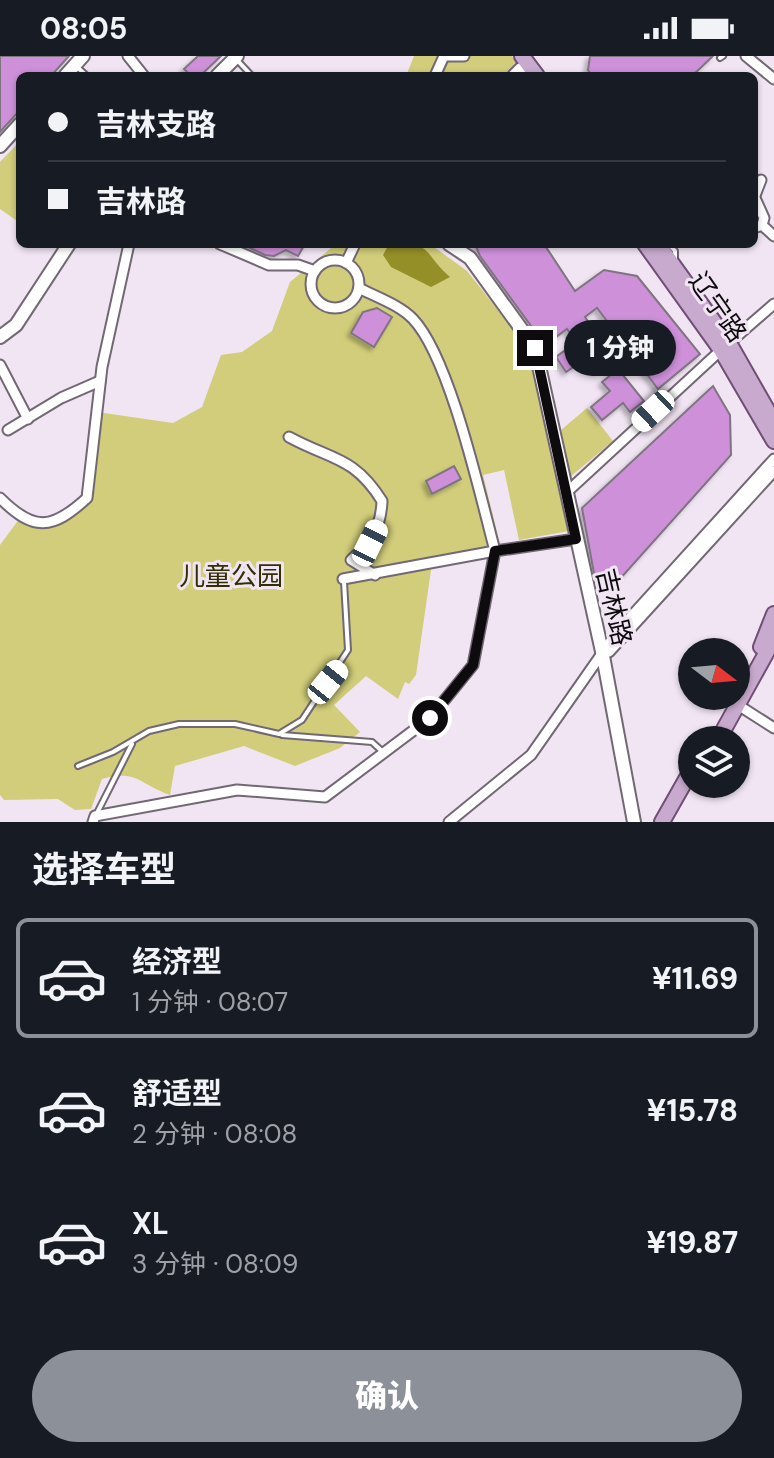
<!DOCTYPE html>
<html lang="zh">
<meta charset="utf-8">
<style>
:root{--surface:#171b24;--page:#20242c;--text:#f1f3f6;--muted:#9ea1a6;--line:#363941;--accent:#8c9099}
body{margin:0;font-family:"DM Sans","Noto Sans SC",sans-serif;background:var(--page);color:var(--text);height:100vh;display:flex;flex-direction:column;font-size:30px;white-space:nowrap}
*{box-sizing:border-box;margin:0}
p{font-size:26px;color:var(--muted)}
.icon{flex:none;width:44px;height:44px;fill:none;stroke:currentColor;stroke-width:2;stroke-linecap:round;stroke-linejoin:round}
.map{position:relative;height:766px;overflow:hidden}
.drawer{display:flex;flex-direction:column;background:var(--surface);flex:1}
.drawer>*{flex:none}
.hud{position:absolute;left:16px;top:16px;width:742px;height:176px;border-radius:12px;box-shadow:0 2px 6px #0004;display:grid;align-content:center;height:176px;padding:0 32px;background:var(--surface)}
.needle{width:52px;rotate:106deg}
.controls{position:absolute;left:678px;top:582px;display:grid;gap:16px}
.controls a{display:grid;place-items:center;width:72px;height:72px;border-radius:50%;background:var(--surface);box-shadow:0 2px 6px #0004;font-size:40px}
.end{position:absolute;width:36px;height:36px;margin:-18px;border:10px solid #0e0b0f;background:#fff;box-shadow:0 0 0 4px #fff}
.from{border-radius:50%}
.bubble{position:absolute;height:56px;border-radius:28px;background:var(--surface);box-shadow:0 2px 6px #0004;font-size:26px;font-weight:800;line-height:56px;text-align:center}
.car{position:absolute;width:24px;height:48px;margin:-24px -12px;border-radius:10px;box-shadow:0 0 6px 2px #0007;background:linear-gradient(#fff 24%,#345 0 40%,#fff 0 76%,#345 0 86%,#fff 0)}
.hud b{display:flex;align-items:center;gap:28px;height:76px;font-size:30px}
.hud b+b{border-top:2px solid var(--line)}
.hud i{width:20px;height:20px;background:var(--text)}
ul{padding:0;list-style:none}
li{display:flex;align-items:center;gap:24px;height:120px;margin:0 16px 12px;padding:0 16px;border:4px solid transparent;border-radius:12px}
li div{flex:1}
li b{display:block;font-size:30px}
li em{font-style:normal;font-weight:800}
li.current{border-color:var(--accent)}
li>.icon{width:72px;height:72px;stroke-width:1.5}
h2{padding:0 32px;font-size:36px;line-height:96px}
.primary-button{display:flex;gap:16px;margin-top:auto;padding:16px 32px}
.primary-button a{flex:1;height:92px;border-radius:48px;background:var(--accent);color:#fff;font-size:32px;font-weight:800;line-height:92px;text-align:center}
.status{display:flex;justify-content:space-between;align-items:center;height:56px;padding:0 40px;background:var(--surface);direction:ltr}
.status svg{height:22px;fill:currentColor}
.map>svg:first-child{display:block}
</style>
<div class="status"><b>08:05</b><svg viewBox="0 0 49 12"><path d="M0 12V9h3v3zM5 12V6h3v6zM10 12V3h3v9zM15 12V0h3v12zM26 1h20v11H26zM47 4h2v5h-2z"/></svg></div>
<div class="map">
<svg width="774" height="766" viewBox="0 0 774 766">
<defs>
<filter id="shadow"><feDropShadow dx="-3.5" dy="3.5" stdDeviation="2" flood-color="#0004"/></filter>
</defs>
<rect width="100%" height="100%" fill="#f1e5f3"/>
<!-- green -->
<g fill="#d1cd7a">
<path d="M 414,0 L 512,0 L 516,6 L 504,20 L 406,20 Z"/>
<path d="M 20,85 L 20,167 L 0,153 L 0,106 Z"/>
<path d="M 336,188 L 430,188 L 467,215 L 530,294 L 569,475 L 519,484 L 504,414 L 483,419 L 500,488 L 446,499 L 432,507 L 416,619 L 409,628 L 405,626 L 398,643 L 366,620 L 334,649 L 360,676 L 340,692 L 295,710 L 244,690 L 175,710 L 170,739 C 139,728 137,713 102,723 L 91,753 L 75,754 L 58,743 L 4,744 L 0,739 L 0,489 L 20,462 L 41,468 L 87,442 L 97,356 L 173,367 L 202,351 L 221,299 L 242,296 L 272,275 L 290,226 Z"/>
<path d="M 587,352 L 613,385 L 570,421 L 561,374 Z"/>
</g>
<!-- water -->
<path fill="#958f28" d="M 389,188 C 436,188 420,194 450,221 L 431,231 L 391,211 L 383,199 Z"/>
<!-- building -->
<g fill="#cd90d9" stroke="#7e7480" stroke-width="2" filter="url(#shadow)">
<path d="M 0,0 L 69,0 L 51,20 L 20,20 L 20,54 L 0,76 Z"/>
<path d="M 198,0 L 221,0 L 200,20 L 191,20 L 184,13 Z"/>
<path d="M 590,0 L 713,0 L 692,20 L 592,20 L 588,14 Z"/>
<path d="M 242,188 L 305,188 L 298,200 L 286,194 L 274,200 L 265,199 Z"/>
<path d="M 475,188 L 544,188 L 575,235 L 604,214 L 637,220 L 700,298 L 658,333 L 634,301 L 646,291 L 640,284 L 628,293 L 597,252 L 585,261 L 614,302 L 596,315 L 586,302 L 566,316 L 556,301 L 576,286 L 567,273 L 545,289 L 480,200 Z"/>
<path d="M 377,252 L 392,261 L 374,291 L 351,277 L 363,256 Z"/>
<path d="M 618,313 L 644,345 L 630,356 L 623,347 L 602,364 L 591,351 L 610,335 L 602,326 Z"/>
<path d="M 713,330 L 730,359 L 731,399 L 619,524 L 595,523 L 582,452 Z"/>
<path d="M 454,410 L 461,423 L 432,438 L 426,425 Z"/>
</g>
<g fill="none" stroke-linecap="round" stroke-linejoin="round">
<!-- lane casing -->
<g stroke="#726874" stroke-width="8">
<g id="lane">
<path d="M 720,2 L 723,0"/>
<path d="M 237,4 L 252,20"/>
<path d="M 77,11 L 87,20"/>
<path d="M 669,188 L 675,195 L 675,205"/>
<path d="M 282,679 L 372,686 L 384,697"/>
<path d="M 78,710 L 113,696 L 149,675 L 179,668 L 235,668 L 279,678 L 302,664 L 348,594 L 344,526"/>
<path d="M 96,759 L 132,688"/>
</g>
</g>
<!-- street casing -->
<g stroke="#726874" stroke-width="13">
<g id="street">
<path d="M 128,0 L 144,20"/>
<path d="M 447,0 L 464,0"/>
<path d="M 746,0 L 774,23"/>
<path d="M 435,20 L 444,0"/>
<path d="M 754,142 L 761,124"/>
<path d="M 762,169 L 774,180"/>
<path d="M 754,172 L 762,169 L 764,162 L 755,142"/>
<path d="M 220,188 L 269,209 L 298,209 L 315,215"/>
<circle cx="335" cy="228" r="24"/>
<path d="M 346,207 L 355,188"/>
<path d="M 729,287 L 774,248"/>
<path d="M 0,309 L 28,363"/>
<path d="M 8,374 L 61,342 L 100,325"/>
<path d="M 289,381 C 331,404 354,400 382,445 C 381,472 371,486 351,504 L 375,519"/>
<path d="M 567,436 L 721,294"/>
<path d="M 0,442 C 34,476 52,474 87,442 L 102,311 L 129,188"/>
<path d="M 343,523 L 495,495 C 480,439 450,302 413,263 C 400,249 376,241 359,232"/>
<path d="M 609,596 L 774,415"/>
<path d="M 738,649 L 774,672"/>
<path d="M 93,766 L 95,760 L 237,734 L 325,741 L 430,662 L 473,609 L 495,495 L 576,483"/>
<path d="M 449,766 L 531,699 L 617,576 L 774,403"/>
</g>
</g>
<!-- secondary casing -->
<g stroke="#726874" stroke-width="16">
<g id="secondary">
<path d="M 65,20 L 83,0"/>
<path d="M 217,20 L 237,0"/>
<path d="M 514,20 L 521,13"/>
<path d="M 0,90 L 20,68"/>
<path d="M 449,188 L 470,202 L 535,292 L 603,600 L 634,766"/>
<path d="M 0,281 L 16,269 L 69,188"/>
</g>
</g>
<!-- primary casing -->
<g stroke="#704e76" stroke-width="18">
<g id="primary">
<path d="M 522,0 L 537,20"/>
<path d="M 645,188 L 721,294 L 774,385"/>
<path d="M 658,188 L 729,287 L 774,366"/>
<path d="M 761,591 L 774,558"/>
<path d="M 718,684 L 774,583"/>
<path d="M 662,766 L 692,713"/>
</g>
</g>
<!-- lane -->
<use href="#lane" stroke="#fff" stroke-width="4"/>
<!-- street -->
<use href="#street" stroke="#fff" stroke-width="9"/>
<!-- secondary -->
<use href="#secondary" stroke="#fff" stroke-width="12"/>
<!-- primary -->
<use href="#primary" stroke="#c8aace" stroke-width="14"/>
</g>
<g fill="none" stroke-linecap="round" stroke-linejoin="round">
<!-- route -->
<path stroke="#0e0b0f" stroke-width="10" d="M 430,662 L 473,609 L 495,495 L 576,483 L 535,292"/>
</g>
<g text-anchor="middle" stroke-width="6" stroke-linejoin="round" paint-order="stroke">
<!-- street labels -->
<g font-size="26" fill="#0e0b0f" stroke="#f1e5f3">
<text transform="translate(718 251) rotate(55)" y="9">辽宁路</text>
<text transform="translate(614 551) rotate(77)" y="9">吉林路</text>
</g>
<!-- park labels -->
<g font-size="26" fill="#312e03" stroke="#f1e5f3">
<text x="231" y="529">儿童公园</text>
</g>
</g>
</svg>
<div class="controls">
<a><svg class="needle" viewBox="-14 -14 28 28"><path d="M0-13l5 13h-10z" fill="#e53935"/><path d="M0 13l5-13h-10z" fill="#9ea1a6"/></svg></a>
<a><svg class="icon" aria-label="layers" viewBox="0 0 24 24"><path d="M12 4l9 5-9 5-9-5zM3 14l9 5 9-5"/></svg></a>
</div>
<i class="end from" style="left:430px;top:662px"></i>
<i class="end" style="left:535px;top:292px"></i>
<div class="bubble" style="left:564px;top:264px;width:112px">1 分钟</div>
<i class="car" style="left:653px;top:355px;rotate:227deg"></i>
<i class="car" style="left:370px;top:487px;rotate:26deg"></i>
<i class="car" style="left:328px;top:626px;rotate:39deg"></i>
<div class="hud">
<b><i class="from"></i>吉林支路</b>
<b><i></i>吉林路</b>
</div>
</div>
<section class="drawer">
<h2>选择车型</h2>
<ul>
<li class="current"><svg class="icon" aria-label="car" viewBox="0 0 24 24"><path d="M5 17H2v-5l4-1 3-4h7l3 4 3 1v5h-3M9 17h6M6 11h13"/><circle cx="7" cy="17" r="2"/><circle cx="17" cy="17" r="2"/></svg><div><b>经济型</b><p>1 分钟 · 08:07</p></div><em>¥11.69</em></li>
<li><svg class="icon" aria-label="car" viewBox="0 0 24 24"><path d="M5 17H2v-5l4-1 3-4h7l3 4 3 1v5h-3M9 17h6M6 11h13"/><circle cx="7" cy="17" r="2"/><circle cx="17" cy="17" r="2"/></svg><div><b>舒适型</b><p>2 分钟 · 08:08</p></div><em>¥15.78</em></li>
<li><svg class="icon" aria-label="car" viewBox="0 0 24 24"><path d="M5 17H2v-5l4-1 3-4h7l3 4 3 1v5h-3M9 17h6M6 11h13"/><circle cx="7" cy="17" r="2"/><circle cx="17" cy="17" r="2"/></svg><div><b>XL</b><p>3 分钟 · 08:09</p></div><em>¥19.87</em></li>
</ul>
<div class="primary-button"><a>确认</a></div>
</section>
